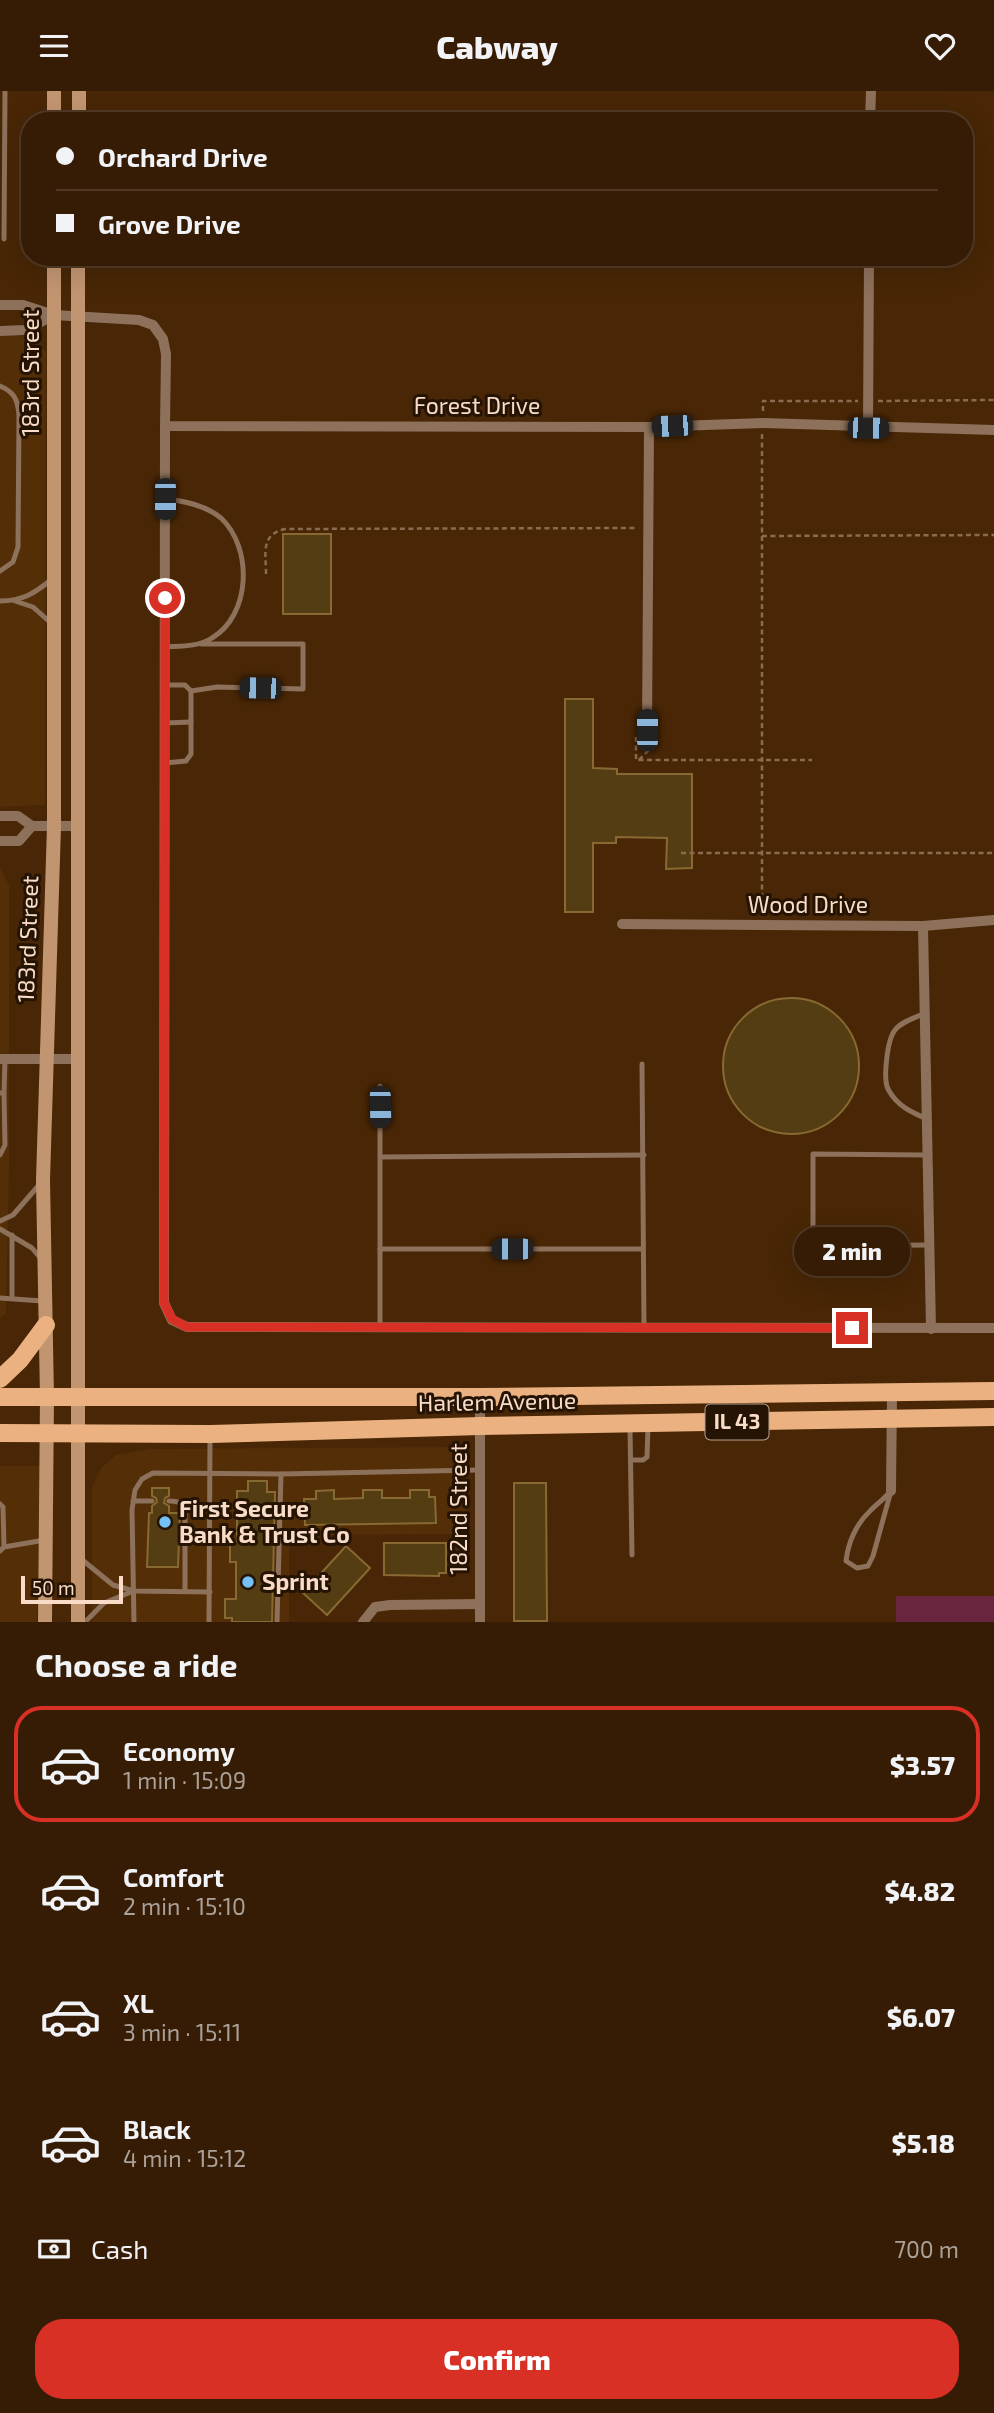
<!DOCTYPE html>
<meta charset="utf-8">
<style>
:root{--surface:#361c04;--page:#412913;--text:#f1f3f6;--muted:#aaa19a;--line:#503a26;--accent:#d93025}
body{margin:0;font-family:"Exo 2",sans-serif;background:var(--page);color:var(--text);height:100vh;display:flex;flex-direction:column;font-size:26px;white-space:nowrap}
*{box-sizing:border-box;margin:0}
p{font-size:23px;color:var(--muted)}
.icon{flex:none;width:38px;height:38px;fill:none;stroke:currentColor;stroke-width:2;stroke-linecap:round;stroke-linejoin:round}
.map{position:relative;height:1531px;overflow:hidden}
.sheet{display:flex;flex-direction:column;background:var(--surface);flex:1}
.sheet>*{flex:none}
.hud{position:absolute;left:21px;top:21px;width:952px;height:154px;border-radius:28px;box-shadow:0 7px 28px #0002,0 0 0 2px var(--line);display:grid;align-content:center;height:154px;padding:0 35px;background:var(--surface)}
.scale{position:absolute;left:21px;bottom:18px;width:102px;box-sizing:border-box;padding-left:7px;border:4px solid #f8dcc7;border-top:0;font-size:19px;line-height:24px;white-space:nowrap;color:#f8dcc7;-webkit-text-stroke:5px #251303;paint-order:stroke}
.end{position:absolute;width:32px;height:32px;margin:-16px;border:9px solid #d93025;background:#fff;box-shadow:0 0 0 4px #fff}
.from{border-radius:50%}
.bubble{position:absolute;height:49px;border-radius:24px;background:var(--surface);box-shadow:0 7px 28px #0002,0 0 0 2px var(--line);font-size:23px;font-weight:800;line-height:49px;text-align:center}
.car{position:absolute;width:21px;height:42px;margin:-21px -10px;border-radius:9px;box-shadow:0 0 5px 2px #0007;background:linear-gradient(#222 24%,#8ab4d8 0 40%,#222 0 76%,#8ab4d8 0 86%,#222 0)}
.hud b{display:flex;align-items:center;gap:24px;height:66px;font-size:26px}
.hud b+b{border-top:2px solid var(--line)}
.hud i{width:18px;height:18px;background:var(--text)}
ul{padding:0;list-style:none}
li{display:flex;align-items:center;gap:21px;height:116px;margin:0 14px 10px;padding:0 21px;border:4px solid transparent;border-radius:28px}
li div{flex:1}
li b{display:block;font-size:26px}
li em{font-style:normal;font-weight:800}
li.current{border-color:var(--accent)}
li>.icon{width:63px;height:63px;stroke-width:1.5}
h2{padding:0 35px;font-size:32px;line-height:84px}
.pay{display:flex;align-items:center;gap:18px;height:77px;padding:0 35px;font-size:26px}
.pay p{margin-inline-start:auto}
.action{display:flex;gap:14px;margin-top:auto;padding:14px 35px}
.action a{flex:1;height:80px;border-radius:28px;background:var(--accent);color:#fff;font-size:28px;font-weight:800;line-height:80px;text-align:center}
header{display:flex;justify-content:space-between;align-items:center;height:91px;padding:0 35px;background:var(--surface);font-size:32px;font-weight:800}
.map>svg:first-child{display:block}
</style>
<header><svg class="icon" aria-label="menu" viewBox="0 0 24 24"><path d="M4 6h16M4 12h16M4 18h16"/></svg>Cabway<svg class="icon" aria-label="heart" viewBox="0 0 24 24"><path d="M12 20l-8-8c-3-5 5-10 8-4 3-6 11-1 8 4z"/></svg></header>
<div class="map">
<svg width="994" height="1531" viewBox="0 0 994 1531">
<rect width="100%" height="100%" fill="#482606"/>
<!-- built -->
<g fill="#532e07">
<path d="M 12,243 L 32,248 L 46,261 L 45,714 L 0,716 L 0,245 Z"/>
<path d="M 0,777 L 9,794 L 9,1079 L 6,1223 L 0,1226 Z"/>
<path d="M 465,1356 L 466,1443 L 289,1444 L 289,1531 L 92,1531 L 92,1396 L 101,1377 L 116,1364 L 150,1358 Z"/>
<path d="M 0,1375 L 40,1375 L 37,1531 L 0,1531 Z"/>
</g>
<!-- green -->
<rect fill="#67263e" x="896" y="1505" width="98" height="26"/>
<!-- building -->
<g fill="#543d13" stroke="#886932" stroke-width="2">
<rect x="283" y="443" width="48" height="80"/>
<path d="M 565,608 L 593,608 L 593,677 L 617,678 L 617,683 L 692,683 L 692,777 L 666,778 L 667,747 L 616,746 L 616,752 L 593,752 L 593,821 L 565,821 Z"/>
<circle cx="791" cy="975" r="68"/>
<path d="M 248,1390 L 267,1390 L 267,1401 L 275,1401 L 272,1531 L 232,1531 L 232,1527 L 225,1527 L 225,1508 L 236,1508 L 236,1471 L 230,1471 L 230,1451 L 237,1451 L 237,1400 L 248,1400 Z"/>
<path d="M 514,1392 L 546,1392 L 547,1530 L 514,1530 Z"/>
<path d="M 152,1397 L 169,1397 L 169,1405 L 165,1407 L 164,1412 L 169,1415 L 169,1422 L 180,1422 L 178,1476 L 147,1476 L 149,1422 L 152,1422 L 152,1415 L 157,1411 L 156,1407 L 152,1405 Z"/>
<path d="M 334,1399 L 334,1408 L 363,1407 L 363,1399 L 382,1399 L 382,1407 L 410,1407 L 410,1399 L 429,1399 L 429,1406 L 435,1406 L 436,1432 L 305,1434 L 304,1408 L 316,1408 L 316,1400 Z"/>
<path d="M 384,1452 L 446,1452 L 446,1482 L 439,1482 L 439,1485 L 384,1484 Z"/>
<path d="M 346,1455 L 370,1477 L 327,1524 L 303,1502 Z"/>
</g>
<g fill="none" stroke-linecap="round" stroke-linejoin="round">
<!-- path -->
<g stroke="#8b6b50" stroke-width="2.5" stroke-dasharray="5 3.5" stroke-linecap="butt">
<path d="M 878,310 L 994,309"/>
<path d="M 763,320 L 763,310 L 858,310"/>
<path d="M 762,343 L 762,822"/>
<path d="M 762,445 L 994,444"/>
<path d="M 266,483 C 266,462 260,444 285,438 L 636,437"/>
<path d="M 636,646 L 636,669 L 812,669"/>
<path d="M 639,669 L 654,654"/>
<path d="M 681,762 L 994,762"/>
</g>
<!-- lane -->
<g stroke="#8d715a" stroke-width="5">
<path d="M 4,148 L 5,0"/>
<path d="M 0,295 C 15,301 18,310 19,325 L 18,456 L 13,471 L 0,480"/>
<path d="M 0,510 C 23,510 35,502 52,488"/>
<path d="M 15,510 L 33,516 L 51,532"/>
<path d="M 165,556 C 181,555 198,556 212,547 C 251,524 253,457 221,427 C 205,414 185,410 165,408"/>
<path d="M 191,600 L 217,596 L 303,598 L 303,553 L 201,553"/>
<path d="M 165,632 L 191,631"/>
<path d="M 165,672 L 186,670 L 191,663 L 191,600 L 185,594 L 165,594"/>
<path d="M 923,923 C 914,927 901,931 895,939 C 887,949 883,988 888,998 C 897,1015 911,1021 927,1028"/>
<path d="M 642,973 L 644,1236"/>
<path d="M 380,995 L 380,1236"/>
<path d="M 0,1002 L 4,1002 L 5,1054 L 0,1064"/>
<path d="M 4,1002 L 5,968"/>
<path d="M 927,1064 L 813,1063 L 813,1155 L 929,1154"/>
<path d="M 381,1066 L 644,1064"/>
<path d="M 0,1130 L 13,1124 L 39,1094"/>
<path d="M 0,1138 L 32,1157 L 42,1169"/>
<path d="M 12,1144 L 12,1206"/>
<path d="M 380,1158 L 643,1158"/>
<path d="M 0,1207 L 42,1210"/>
<path d="M 630,1337 L 632,1464"/>
<path d="M 631,1369 L 643,1369 L 647,1366 L 648,1336"/>
<path d="M 891,1400 L 873,1465 L 868,1475 L 857,1477 L 846,1470 C 848,1452 856,1433 870,1420 C 877,1413 884,1408 891,1400 Z"/>
<path d="M 133,1410 L 152,1410"/>
<path d="M 169,1410 C 177,1410 182,1411 185,1420 L 185,1500"/>
<path d="M 0,1413 L 3,1416 L 4,1456"/>
<path d="M 0,1460 L 4,1456 L 45,1449"/>
<path d="M 80,1467 L 113,1494 L 134,1500 L 210,1501"/>
<path d="M 85,1531 L 104,1512 L 131,1501"/>
<path d="M 134,1531 L 132,1419 L 135,1399 L 142,1388 L 153,1382 L 281,1383"/>
<path d="M 209,1531 L 210,1346"/>
<path d="M 277,1531 L 281,1383 L 479,1379"/>
</g>
<!-- street -->
<g stroke="#8d715a" stroke-width="10">
<path d="M 870,30 L 871,0"/>
<path d="M 0,214 L 23,214 L 54,224 L 139,229 L 153,234 L 163,248 L 166,263 L 165,335 L 649,336 L 763,332 L 994,339"/>
<path d="M 0,240 L 25,239 L 54,224"/>
<path d="M 165,335 L 164,1212 L 172,1229 L 187,1236 L 994,1237"/>
<path d="M 868,337 L 869,166"/>
<path d="M 647,639 L 649,336"/>
<path d="M 0,725 L 18,725 L 32,735 L 79,735"/>
<path d="M 0,750 L 19,750 L 32,735"/>
<path d="M 622,833 L 923,835 L 994,829"/>
<path d="M 923,835 L 931,1238"/>
<path d="M 0,968 L 78,968"/>
<path d="M 891,1400 L 892,1302"/>
<path d="M 363,1531 L 375,1516 L 390,1514 L 480,1513"/>
<path d="M 480,1531 L 480,1306"/>
</g>
<!-- secondary -->
<g stroke="#c29571" stroke-width="14">
<path d="M 54,0 L 54,30"/>
<path d="M 79,30 L 79,0"/>
<path d="M 45,1531 L 47,1306 L 43,1089 L 54,735 L 54,166"/>
<path d="M 78,1531 L 78,166"/>
</g>
<!-- primary -->
<g stroke="#ebb181" stroke-width="18">
<path d="M 0,1288 L 20,1269 L 46,1234"/>
<path d="M 0,1306 L 480,1306 L 994,1300"/>
<path d="M 0,1342 L 210,1343 L 480,1335 L 994,1326"/>
</g>
</g>
<g fill="none" stroke-linecap="round" stroke-linejoin="round">
<!-- route -->
<path stroke="#d93025" stroke-width="9" d="M 165,507 L 164,1212 L 172,1228 L 187,1236 L 852,1237"/>
</g>
<!-- markers -->
<g fill="#73c1f5" stroke="#251303" stroke-width="2.5">
<circle cx="165" cy="1431" r="7"/>
<circle cx="248" cy="1491" r="7"/>
</g>
<g text-anchor="middle" stroke-width="6" stroke-linejoin="round" paint-order="stroke">
<!-- shield labels -->
<rect fill="#251303" stroke="#b9a08c" stroke-width="2" x="705.5" y="1313.5" width="63" height="35" rx="5"/>
<g font-size="21" font-weight="bold" fill="#f8dcc7">
<text x="737" y="1338">IL 43</text>
</g>
<!-- street labels -->
<g font-size="23" fill="#f8dcc7" stroke="#251303">
<text transform="translate(31 282) rotate(-90)" y="8">183rd Street</text>
<text x="477" y="323">Forest Drive</text>
<text x="808" y="822">Wood Drive</text>
<text transform="translate(28 848) rotate(-88)" y="8">183rd Street</text>
<text transform="translate(497 1311) rotate(-1)" y="8">Harlem Avenue</text>
<text transform="translate(459 1418) rotate(-90)" y="8">182nd Street</text>
</g>
<!-- poi labels -->
<g font-size="23" font-weight="bold" fill="#f8dcc7" stroke="#251303" text-anchor="start">
<text x="179" y="1426">First Secure<tspan x="179" dy="26">Bank &amp; Trust Co</tspan></text>
<text x="262" y="1499">Sprint</text>
</g>
</g>
</svg>
<div class="scale">50 m</div>
<i class="end from" style="left:165px;top:507px"></i>
<i class="end" style="left:852px;top:1237px"></i>
<div class="bubble" style="left:794px;top:1136px;width:116px">2 min</div>
<i class="car" style="left:672px;top:335px;rotate:268deg"></i>
<i class="car" style="left:868px;top:337px;rotate:91deg"></i>
<i class="car" style="left:165px;top:408px;rotate:180deg"></i>
<i class="car" style="left:260px;top:597px;rotate:271deg"></i>
<i class="car" style="left:647px;top:639px;rotate:0deg"></i>
<i class="car" style="left:380px;top:1016px;rotate:179deg"></i>
<i class="car" style="left:512px;top:1158px;rotate:270deg"></i>
<div class="hud">
<b><i class="from"></i>Orchard Drive</b>
<b><i></i>Grove Drive</b>
</div>
</div>
<section class="sheet">
<h2>Choose a ride</h2>
<ul>
<li class="current"><svg class="icon" aria-label="car" viewBox="0 0 24 24"><path d="M5 17H2v-5l4-1 3-4h7l3 4 3 1v5h-3M9 17h6M6 11h13"/><circle cx="7" cy="17" r="2"/><circle cx="17" cy="17" r="2"/></svg><div><b>Economy</b><p>1 min · 15:09</p></div><em>$3.57</em></li>
<li><svg class="icon" aria-label="car" viewBox="0 0 24 24"><path d="M5 17H2v-5l4-1 3-4h7l3 4 3 1v5h-3M9 17h6M6 11h13"/><circle cx="7" cy="17" r="2"/><circle cx="17" cy="17" r="2"/></svg><div><b>Comfort</b><p>2 min · 15:10</p></div><em>$4.82</em></li>
<li><svg class="icon" aria-label="car" viewBox="0 0 24 24"><path d="M5 17H2v-5l4-1 3-4h7l3 4 3 1v5h-3M9 17h6M6 11h13"/><circle cx="7" cy="17" r="2"/><circle cx="17" cy="17" r="2"/></svg><div><b>XL</b><p>3 min · 15:11</p></div><em>$6.07</em></li>
<li><svg class="icon" aria-label="car" viewBox="0 0 24 24"><path d="M5 17H2v-5l4-1 3-4h7l3 4 3 1v5h-3M9 17h6M6 11h13"/><circle cx="7" cy="17" r="2"/><circle cx="17" cy="17" r="2"/></svg><div><b>Black</b><p>4 min · 15:12</p></div><em>$5.18</em></li>
</ul>
<div class="pay"><svg class="icon" aria-label="cash" viewBox="0 0 24 24"><path d="M3 7h18v10H3z"/><circle cx="12" cy="12" r="2"/></svg>Cash<p>700 m</p></div>
<div class="action"><a>Confirm</a></div>
</section>
